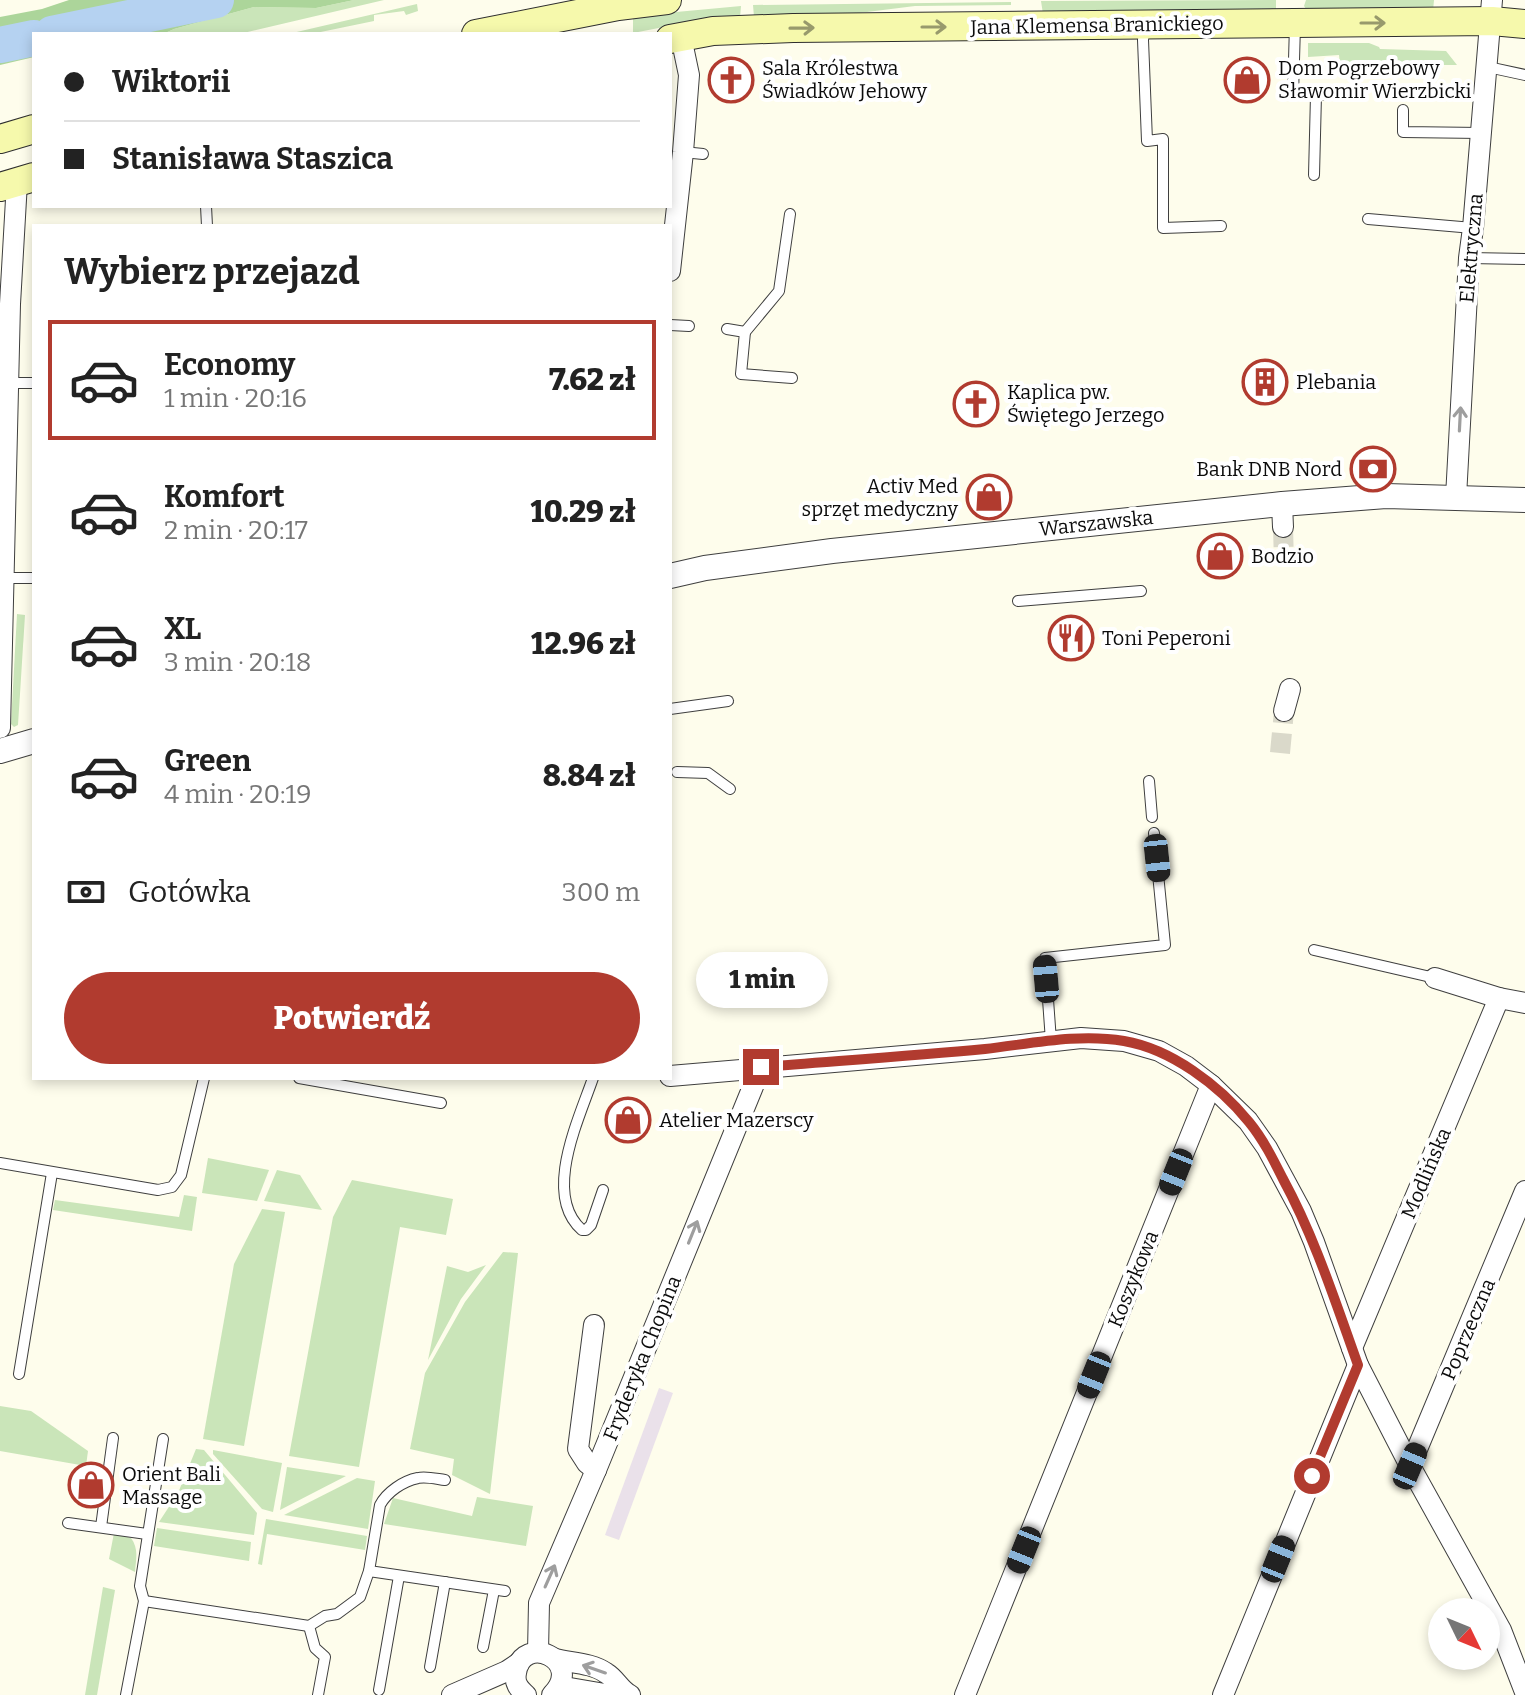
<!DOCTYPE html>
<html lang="pl">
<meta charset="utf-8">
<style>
:root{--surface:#fff;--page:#f2f2f2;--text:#222;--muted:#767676;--line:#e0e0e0;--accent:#b13b2f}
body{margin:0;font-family:Bitter,serif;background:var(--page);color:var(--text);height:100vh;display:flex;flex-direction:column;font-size:30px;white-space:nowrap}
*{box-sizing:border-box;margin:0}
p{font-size:26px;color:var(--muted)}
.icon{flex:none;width:44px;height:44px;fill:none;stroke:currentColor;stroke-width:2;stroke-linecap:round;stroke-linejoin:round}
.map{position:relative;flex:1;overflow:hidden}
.side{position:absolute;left:32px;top:224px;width:640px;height:856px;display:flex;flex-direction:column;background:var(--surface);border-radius:0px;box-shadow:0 4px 12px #0003}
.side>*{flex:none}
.top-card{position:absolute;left:32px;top:32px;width:640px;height:176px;border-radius:0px;box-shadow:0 4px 12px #0003;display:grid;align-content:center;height:176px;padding:0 32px;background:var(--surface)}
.needle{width:52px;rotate:133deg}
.controls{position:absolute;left:1428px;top:1598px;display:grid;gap:16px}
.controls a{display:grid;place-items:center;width:72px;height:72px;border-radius:50%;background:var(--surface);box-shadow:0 4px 12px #0003;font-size:40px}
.end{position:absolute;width:36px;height:36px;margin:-18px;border:10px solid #b13b2f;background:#fff;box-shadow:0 0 0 4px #fff}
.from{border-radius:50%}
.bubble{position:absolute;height:56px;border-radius:28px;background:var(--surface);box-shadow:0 4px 12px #0003;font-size:26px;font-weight:800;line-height:56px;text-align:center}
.car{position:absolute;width:24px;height:48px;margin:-24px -12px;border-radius:10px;box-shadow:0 0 6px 2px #0007;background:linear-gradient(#222 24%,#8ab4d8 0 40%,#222 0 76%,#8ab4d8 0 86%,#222 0)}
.top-card b{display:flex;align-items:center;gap:28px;height:76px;font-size:30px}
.top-card b+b{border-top:2px solid var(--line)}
.top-card i{width:20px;height:20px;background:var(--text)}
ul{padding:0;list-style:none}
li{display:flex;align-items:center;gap:24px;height:120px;margin:0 16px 12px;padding:0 16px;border:4px solid transparent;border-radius:0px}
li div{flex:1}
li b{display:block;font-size:30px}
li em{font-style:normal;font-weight:800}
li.current{border-color:var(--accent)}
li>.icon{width:72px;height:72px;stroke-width:1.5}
h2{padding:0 32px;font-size:36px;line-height:96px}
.pay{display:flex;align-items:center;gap:20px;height:88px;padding:0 32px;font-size:30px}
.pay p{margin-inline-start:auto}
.cta{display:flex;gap:16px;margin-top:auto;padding:16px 32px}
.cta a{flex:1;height:92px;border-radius:48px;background:var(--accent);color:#fff;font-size:32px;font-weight:800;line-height:92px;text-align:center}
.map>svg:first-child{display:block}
</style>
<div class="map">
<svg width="1525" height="1695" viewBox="0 0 1525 1695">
<rect width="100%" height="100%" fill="#fefdec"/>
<!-- industrial -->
<path fill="#eae1ea" d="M 659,1388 L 673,1393 L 619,1540 L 605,1535 Z"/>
<!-- green -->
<g fill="#cae5b9">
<path d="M 354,0 L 384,0 L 239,34 L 163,34 L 174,29 L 254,7 L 316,8 Z"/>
<path d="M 1276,0 L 1276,11 L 1043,14 L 1041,1 Z"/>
<path d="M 1306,0 L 1434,0 L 1433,11 L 1306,9 L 1304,6 Z"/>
<path d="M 1011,2 L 1011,5 L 915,6 L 851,14 L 754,17 L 753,5 Z"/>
<path d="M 417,4 L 418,11 L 406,15 L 404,11 L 374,15 L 374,21 L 311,34 L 288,34 Z"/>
<path d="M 741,6 L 740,18 L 669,26 L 633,33 L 633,16 Z"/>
<path d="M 1308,43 L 1369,43 L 1379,47 L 1380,49 L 1446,51 L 1457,65 L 1340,65 L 1339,55 L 1308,57 Z"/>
<path d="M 17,614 L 25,615 L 18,725 L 14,727 L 11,724 Z"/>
<path d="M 208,1158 L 269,1170 L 257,1201 L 202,1193 Z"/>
<path d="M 277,1170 L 300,1175 L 322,1210 L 264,1201 Z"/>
<path d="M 352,1180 L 453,1199 L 446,1235 L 400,1227 L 359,1467 L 289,1456 L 333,1217 Z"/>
<path d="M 184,1195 L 197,1197 L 192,1231 L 53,1210 L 55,1200 L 179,1217 Z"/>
<path d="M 262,1209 L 285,1212 L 244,1446 L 203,1439 L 234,1264 Z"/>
<path d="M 503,1252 L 518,1253 L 490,1494 L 452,1475 L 454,1459 L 410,1449 L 425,1373 L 465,1302 Z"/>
<path d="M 486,1265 L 461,1299 L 428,1360 L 447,1266 L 468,1272 Z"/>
<path d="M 0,1406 L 31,1411 L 88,1451 L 86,1466 L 0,1451 Z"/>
<path d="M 196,1449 L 204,1450 L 257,1513 L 254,1535 L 159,1522 L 178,1493 Z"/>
<path d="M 213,1450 L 282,1463 L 273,1512 L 262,1509 L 213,1454 Z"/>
<path d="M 287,1467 L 346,1476 L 280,1510 Z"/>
<path d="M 357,1478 L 375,1481 L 368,1529 L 284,1515 Z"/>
<path d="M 477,1497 L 533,1506 L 526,1546 L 384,1524 L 393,1498 L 472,1516 Z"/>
<path d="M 266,1519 L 367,1536 L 365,1550 L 267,1534 L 262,1565 L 258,1564 Z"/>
<path d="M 157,1528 L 251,1542 L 249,1561 L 154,1546 Z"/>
<path d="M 114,1533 L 131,1538 C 139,1549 136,1559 135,1572 L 109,1559 Z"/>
<path d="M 103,1587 L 115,1590 L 97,1695 L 85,1695 Z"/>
</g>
<!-- forest -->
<path fill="#acd59a" d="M 69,0 L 354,0 L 316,8 L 254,7 L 174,29 L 163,34 L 34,34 L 34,57 L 0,65 L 0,17 L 42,9 Z"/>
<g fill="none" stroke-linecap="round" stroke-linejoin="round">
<!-- river -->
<g stroke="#b5d2f1" stroke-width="36">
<path d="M 52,34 L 216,0"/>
<path d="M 0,45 L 34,38"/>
</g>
<!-- minor-tunnel -->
<g stroke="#dad9ca" stroke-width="20" stroke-dasharray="20 10" stroke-linecap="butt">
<path d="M 1283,527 L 1284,562"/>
<path d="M 1280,753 L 1284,711"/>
</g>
<!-- service casing -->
<g stroke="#3f3f3f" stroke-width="12">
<g id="service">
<path d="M 1295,25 L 1293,95 L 1361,94"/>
<path d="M 1145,26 L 1143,40 L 1147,141 L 1163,139 L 1163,228 L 1221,226"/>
<path d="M 1488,67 L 1525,75"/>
<path d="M 1403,110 L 1403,132 L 1481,133"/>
<path d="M 683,152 L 703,154"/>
<path d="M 1314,175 L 1316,95"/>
<path d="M 206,206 L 207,226"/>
<path d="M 1368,219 L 1473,228"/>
<path d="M 1469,258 L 1525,259"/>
<path d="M 670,325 L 689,326"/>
<path d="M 727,329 L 745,332 L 741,374 L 792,378"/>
<path d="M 745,332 L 779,291 L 790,214"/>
<path d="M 9,383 L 34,383"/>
<path d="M 4,578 L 34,578"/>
<path d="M 1018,601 L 1141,591"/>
<path d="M 670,709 L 728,701"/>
<path d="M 677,772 L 708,773 L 730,789"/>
<path d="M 1149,781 L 1152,817"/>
<path d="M 1314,950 L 1435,978"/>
<path d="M 1051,1041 L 1045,958 L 1165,945 L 1154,833"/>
<path d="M 299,1078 L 441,1103"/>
<path d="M 593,1078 C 579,1119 542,1195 582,1230 L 586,1230 L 591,1225 L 603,1190"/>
<path d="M 0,1163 L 158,1190 L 172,1187 L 181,1175 L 204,1078"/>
<path d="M 19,1374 L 52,1173"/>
<path d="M 68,1523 L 147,1534"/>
<path d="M 101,1527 L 113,1438"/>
<path d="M 369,1571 L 505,1591"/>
<path d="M 144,1601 L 309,1626 L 325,1616 L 337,1614 L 360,1597 L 369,1571 L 380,1505 C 387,1492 403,1481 418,1478 C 426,1476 437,1479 445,1480"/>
<path d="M 309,1626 L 315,1648 L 325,1657 L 318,1695"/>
<path d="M 483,1647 L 494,1590"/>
<path d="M 430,1667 L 445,1582"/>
<path d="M 379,1690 L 399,1576"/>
<path d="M 126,1695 L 144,1601 L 140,1586 L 163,1439"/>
</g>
</g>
<!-- minor casing -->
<g stroke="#3f3f3f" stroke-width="22">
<g id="minor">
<path d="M 670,271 L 683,152 L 689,75 L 681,37"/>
<path d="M 1456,497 L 1469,258 L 1473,228 L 1492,0"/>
<path d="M 1282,504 L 1283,527"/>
<path d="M 1284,711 L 1290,689"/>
<path d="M 0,728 L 10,304 L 17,182"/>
<path d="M 1435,978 L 1499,998 L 1525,1003"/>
<path d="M 670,1076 L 985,1049 L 1081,1038 L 1124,1041 L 1159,1051 L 1186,1066 L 1211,1085 L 1248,1121 L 1267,1148 L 1301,1211 L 1314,1242 L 1358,1365 L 1410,1466 L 1501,1630 L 1525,1692"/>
<path d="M 594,1325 L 578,1449 L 587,1463 L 596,1470"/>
<path d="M 1352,1348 L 1499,998"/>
<path d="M 1410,1466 L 1525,1191"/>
<path d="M 538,1652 L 539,1603 L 596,1470 L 761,1067"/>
<path d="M 555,1659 C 572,1663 592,1663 606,1673 C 616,1679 620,1690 630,1695"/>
<path d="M 559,1688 L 570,1688 L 605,1694 L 624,1692"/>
<path d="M 452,1695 L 507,1671 L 519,1663"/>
<path d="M 526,1695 C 519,1689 514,1683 516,1673 C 522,1632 586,1660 552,1695"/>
<path d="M 965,1695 L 1211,1085"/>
<path d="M 1223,1695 L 1358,1365"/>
</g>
</g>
<!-- tertiary casing -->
<g stroke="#3f3f3f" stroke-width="26">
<g id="tertiary">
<path d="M 670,576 L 705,568 L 832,551 L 1282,504 L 1386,496 L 1525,500"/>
<path d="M 0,751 L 34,741"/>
</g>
</g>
<!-- secondary casing -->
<g stroke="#2e2e2e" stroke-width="30">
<g id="secondary">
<path d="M 476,34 L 618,6 L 667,0"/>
<path d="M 670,39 L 713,31 L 793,28 L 1492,21 L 1525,24"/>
<path d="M 0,139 L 34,129"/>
<path d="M 0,187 L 34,177"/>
</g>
</g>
<!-- service -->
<use href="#service" stroke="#fff" stroke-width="10"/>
<!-- minor -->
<use href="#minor" stroke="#fff" stroke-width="20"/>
<!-- tertiary -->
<use href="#tertiary" stroke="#fff" stroke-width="24"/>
<!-- secondary -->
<use href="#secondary" stroke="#f6f9ac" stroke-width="28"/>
</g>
<!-- one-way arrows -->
<defs><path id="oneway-shaft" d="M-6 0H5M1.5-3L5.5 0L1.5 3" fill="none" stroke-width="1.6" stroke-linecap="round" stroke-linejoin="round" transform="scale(2)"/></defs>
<g stroke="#989a6c">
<use href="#oneway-shaft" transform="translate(1373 23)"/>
<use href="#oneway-shaft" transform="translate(934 27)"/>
<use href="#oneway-shaft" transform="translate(802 28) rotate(-1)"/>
</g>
<g stroke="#9e9e9e">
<use href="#oneway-shaft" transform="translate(1460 419) rotate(-87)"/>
<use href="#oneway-shaft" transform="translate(693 1232) rotate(-68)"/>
<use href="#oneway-shaft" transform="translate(550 1576) rotate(-66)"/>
<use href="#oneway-shaft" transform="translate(594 1669) rotate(-161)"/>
</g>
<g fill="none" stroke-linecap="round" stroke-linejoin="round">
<!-- route -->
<path stroke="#b13b2f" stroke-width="10" d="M 761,1067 C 835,1061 910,1056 985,1049 C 1030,1044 1078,1033 1124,1041 C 1171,1049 1219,1085 1249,1122 C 1263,1139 1273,1159 1283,1179 C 1315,1238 1335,1301 1358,1365 L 1312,1476"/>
</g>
<!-- icons -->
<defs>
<g id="church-ring" transform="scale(2.3)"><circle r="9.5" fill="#fff" stroke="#b13b2f" stroke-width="1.5"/><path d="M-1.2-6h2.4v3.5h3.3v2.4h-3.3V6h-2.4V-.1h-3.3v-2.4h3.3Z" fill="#b13b2f"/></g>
<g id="shop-ring" transform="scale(2.3)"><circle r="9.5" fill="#fff" stroke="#b13b2f" stroke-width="1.5"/><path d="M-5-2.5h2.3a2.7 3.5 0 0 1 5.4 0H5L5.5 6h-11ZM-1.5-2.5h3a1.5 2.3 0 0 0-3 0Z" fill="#b13b2f"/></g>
<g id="building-ring" transform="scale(2.3)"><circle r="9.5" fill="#fff" stroke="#b13b2f" stroke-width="1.5"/><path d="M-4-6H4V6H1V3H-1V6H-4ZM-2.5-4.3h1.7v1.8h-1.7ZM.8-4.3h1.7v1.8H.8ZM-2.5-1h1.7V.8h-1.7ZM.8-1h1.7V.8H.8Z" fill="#b13b2f"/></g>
<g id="bank-ring" transform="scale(2.3)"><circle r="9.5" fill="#fff" stroke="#b13b2f" stroke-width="1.5"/><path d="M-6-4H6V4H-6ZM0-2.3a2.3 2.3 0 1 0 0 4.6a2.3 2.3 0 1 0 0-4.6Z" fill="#b13b2f"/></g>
<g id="restaurant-ring" transform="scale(2.3)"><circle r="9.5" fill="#fff" stroke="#b13b2f" stroke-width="1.5"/><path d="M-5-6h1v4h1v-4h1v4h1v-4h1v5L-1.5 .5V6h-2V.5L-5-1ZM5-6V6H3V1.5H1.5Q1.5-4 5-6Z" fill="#b13b2f"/></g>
</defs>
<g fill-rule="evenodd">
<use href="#church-ring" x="731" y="80"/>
<use href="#shop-ring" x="1247" y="80"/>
<use href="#building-ring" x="1265" y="382"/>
<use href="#church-ring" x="976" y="404"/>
<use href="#bank-ring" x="1373" y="469"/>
<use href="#shop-ring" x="989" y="497"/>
<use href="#shop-ring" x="1220" y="556"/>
<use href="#restaurant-ring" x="1071" y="638"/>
<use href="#shop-ring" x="628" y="1120"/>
<use href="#shop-ring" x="91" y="1485"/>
</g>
<g text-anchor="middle" stroke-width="8" stroke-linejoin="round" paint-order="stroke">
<!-- street labels -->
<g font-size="20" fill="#0c0c0c" stroke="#fff">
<text transform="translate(1097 25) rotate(-1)" y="7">Jana Klemensa Branickiego</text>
<text transform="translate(1471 248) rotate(-85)" y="7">Elektryczna</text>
<text transform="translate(1096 523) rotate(-6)" y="7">Warszawska</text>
<text transform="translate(1426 1173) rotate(-67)" y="7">Modlińska</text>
<text transform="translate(1133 1279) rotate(-68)" y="7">Koszykowa</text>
<text transform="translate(1468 1329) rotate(-67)" y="7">Poprzeczna</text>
<text transform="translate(642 1358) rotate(-68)" y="7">Fryderyka Chopina</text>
</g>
<!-- poi labels -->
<g font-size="20" fill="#0c0c0c" stroke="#fff" text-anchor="start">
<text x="762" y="75">Sala Królestwa<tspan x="762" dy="23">Świadków Jehowy</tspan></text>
<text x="1278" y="75">Dom Pogrzebowy<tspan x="1278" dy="23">Sławomir Wierzbicki</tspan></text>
<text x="1296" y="389">Plebania</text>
<text x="1007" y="399">Kaplica pw.<tspan x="1007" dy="23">Świętego Jerzego</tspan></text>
<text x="1342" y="476" text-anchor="end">Bank DNB Nord</text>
<text x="958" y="493" text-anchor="end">Activ Med<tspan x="958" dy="23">sprzęt medyczny</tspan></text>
<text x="1251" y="563">Bodzio</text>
<text x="1102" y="645">Toni Peperoni</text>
<text x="659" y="1127">Atelier Mazerscy</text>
<text x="122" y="1481">Orient Bali<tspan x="122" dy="23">Massage</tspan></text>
</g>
</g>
</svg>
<div class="controls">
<a><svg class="needle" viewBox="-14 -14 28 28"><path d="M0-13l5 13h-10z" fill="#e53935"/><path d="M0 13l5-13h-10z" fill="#767676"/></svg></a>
</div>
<i class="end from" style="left:1312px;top:1476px"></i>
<i class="end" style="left:761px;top:1067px"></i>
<div class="bubble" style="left:696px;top:952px;width:132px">1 min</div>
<i class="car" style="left:1157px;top:858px;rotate:174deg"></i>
<i class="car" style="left:1046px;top:979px;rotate:355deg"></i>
<i class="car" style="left:1176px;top:1172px;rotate:202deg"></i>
<i class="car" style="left:1094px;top:1375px;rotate:202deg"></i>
<i class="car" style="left:1410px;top:1466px;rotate:23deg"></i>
<i class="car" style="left:1024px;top:1550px;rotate:202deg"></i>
<i class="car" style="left:1278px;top:1559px;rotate:22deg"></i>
<div class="top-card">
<b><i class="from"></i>Wiktorii</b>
<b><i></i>Stanisława Staszica</b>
</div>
<section class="side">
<h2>Wybierz przejazd</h2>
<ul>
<li class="current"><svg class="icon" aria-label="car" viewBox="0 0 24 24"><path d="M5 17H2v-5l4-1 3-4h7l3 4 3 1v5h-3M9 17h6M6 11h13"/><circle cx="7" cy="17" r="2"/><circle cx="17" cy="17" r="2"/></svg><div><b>Economy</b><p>1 min · 20:16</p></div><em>7.62 zł</em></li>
<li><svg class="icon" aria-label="car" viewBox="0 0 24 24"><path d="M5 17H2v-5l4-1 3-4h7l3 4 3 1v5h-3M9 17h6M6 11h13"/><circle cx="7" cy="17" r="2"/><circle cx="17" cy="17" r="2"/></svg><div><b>Komfort</b><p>2 min · 20:17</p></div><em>10.29 zł</em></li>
<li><svg class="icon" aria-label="car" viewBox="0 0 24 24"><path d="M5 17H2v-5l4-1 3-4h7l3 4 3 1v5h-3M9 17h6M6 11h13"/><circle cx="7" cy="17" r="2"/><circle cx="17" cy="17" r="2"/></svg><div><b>XL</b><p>3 min · 20:18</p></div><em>12.96 zł</em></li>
<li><svg class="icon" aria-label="car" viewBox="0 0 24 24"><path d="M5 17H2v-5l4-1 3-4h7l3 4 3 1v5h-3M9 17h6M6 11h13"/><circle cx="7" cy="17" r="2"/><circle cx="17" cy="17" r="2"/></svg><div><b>Green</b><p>4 min · 20:19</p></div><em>8.84 zł</em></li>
</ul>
<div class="pay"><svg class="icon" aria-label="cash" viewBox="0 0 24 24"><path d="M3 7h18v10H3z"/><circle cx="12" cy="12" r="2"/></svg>Gotówka<p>300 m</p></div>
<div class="cta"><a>Potwierdź</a></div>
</section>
</div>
